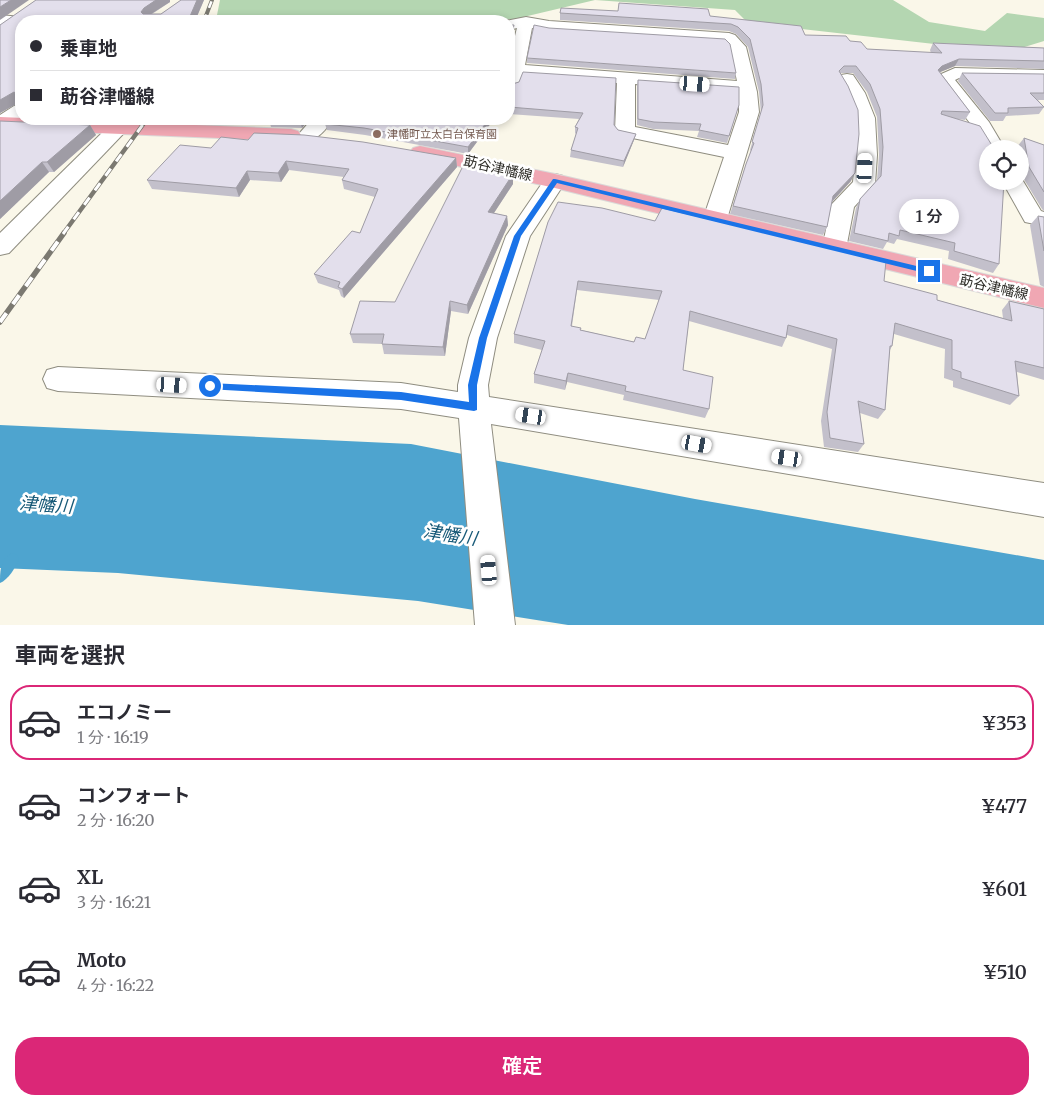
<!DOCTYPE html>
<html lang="ja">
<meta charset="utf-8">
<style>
:root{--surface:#fff;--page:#f7f7f7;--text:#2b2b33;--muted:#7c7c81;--line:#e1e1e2;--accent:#db2777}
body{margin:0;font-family:Merriweather,"Noto Sans JP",serif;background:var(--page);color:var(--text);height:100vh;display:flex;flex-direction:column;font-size:19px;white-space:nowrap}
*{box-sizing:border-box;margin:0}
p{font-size:16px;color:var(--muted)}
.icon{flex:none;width:28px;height:28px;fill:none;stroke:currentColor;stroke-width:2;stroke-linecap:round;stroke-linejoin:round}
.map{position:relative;height:625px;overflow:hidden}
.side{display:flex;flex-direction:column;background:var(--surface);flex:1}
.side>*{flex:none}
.hud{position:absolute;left:15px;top:15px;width:500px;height:110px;border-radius:20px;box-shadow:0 2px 8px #0003;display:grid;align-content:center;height:110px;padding:0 15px;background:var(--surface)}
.controls{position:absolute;left:979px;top:140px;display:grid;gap:10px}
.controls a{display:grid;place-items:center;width:50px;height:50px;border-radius:50%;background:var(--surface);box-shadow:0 2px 8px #0003;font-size:25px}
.end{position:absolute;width:22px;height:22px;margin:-11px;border:6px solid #1a73e8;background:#fff;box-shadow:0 0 0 2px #fff}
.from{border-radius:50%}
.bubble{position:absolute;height:35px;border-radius:18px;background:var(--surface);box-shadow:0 2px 8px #0003;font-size:16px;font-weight:600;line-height:35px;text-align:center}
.car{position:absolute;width:15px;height:30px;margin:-15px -8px;border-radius:6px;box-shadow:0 0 4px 1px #0007;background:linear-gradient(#fff 24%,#345 0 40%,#fff 0 76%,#345 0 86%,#fff 0)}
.hud b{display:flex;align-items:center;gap:18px;height:48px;font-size:19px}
.hud b+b{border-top:1px solid var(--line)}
.hud i{width:12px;height:12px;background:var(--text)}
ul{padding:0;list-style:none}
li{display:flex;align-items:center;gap:15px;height:75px;margin:0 10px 8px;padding:0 5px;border:2px solid transparent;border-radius:20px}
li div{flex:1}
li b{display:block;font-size:19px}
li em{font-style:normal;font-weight:600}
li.on{border-color:var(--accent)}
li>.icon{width:45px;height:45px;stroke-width:1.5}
h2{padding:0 15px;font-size:22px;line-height:60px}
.cta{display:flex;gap:10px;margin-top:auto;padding:10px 15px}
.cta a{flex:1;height:58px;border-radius:20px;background:var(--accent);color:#fff;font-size:20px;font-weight:600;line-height:58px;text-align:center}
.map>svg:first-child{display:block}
</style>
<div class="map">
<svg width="1044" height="625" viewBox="0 0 1044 625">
<rect width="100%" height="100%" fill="#faf7e9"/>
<!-- green -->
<path fill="#b4d6b1" d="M 220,0 L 893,0 L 929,22 L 985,31 L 1007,13 L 1044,18 L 1044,41 L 1018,49 L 996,51 L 748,23 L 735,10 L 595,0 L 515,19 L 431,21 L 216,20 Z"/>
<!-- water -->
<path fill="#4ea4cf" d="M 0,425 L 411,444 L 695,499 L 1044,560 L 1044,625 L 568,625 L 418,601 L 118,573 L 0,568 Z"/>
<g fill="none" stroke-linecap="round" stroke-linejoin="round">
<!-- stream -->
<path fill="#4ea4cf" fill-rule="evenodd" d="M 13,553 L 17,555 L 19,559 C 16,567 8,580 0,583 C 0,571 0,558 13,553 Z"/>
<!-- minor casing -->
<g stroke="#8f8d80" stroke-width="2">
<g id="minor">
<path d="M 0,15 L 21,17 L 28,21 L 21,21 L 21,27 L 0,25 Z"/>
<path d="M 526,17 L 549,21 L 729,33 L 735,35 L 746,47 L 757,92 L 759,112 L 727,219 L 723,224 L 715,226 L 707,224 L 703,219 L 724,157 L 618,135 L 615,131 L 617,83 L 522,76 L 518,87 L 509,91 L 509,60 L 517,28 L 509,30 L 509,21 L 505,21 ZM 532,28 L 549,31 L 724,43 L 730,48 L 737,81 L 525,65 ZM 635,84 L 739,92 L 739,112 L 728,145 L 635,127 Z"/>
<path d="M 955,68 L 1044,70 L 1044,80 L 959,78 L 955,80 L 989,122 L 1005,149 L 988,149 L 988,153 L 973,127 L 936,79 L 939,75 Z"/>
<path d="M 847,74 L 853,75 L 865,93 L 875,118 L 877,155 L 875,184 L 854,207 L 846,249 L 843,255 L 834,257 L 825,255 L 822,249 L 831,205 L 853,182 L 857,142 L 856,118 L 847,93 L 838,79 L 841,75 Z"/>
<path d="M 21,104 L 21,118 L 8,127 L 0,129 L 0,115 L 14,106 Z"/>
<path d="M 312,119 L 333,119 C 325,131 315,144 300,140 L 297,136 Z"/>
<path d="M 118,122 L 125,124 L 128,128 L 125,132 L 9,253 L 0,255 L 0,233 L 111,124 Z"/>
<path d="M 555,174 L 563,176 L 566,181 L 530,236 L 497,338 L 488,385 L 489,397 L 1044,483 L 1044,517 L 491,424 L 515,625 L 475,625 L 459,418 L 401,409 L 58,391 L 47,388 L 43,379 L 47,370 L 58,367 L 401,383 L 458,392 L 458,385 L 469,338 L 506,236 L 547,176 Z"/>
<path d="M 1020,176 L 1041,211 L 1044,212 L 1044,226 L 1025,222 L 1002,181 L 1020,181 Z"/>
</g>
</g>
<!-- major casing -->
<g stroke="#dad9d8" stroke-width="2">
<g id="major">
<path d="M 0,117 L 291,129 L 298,131 L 301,135 L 298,139 L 291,141 L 0,129 Z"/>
<path d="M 420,146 L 555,174 L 1044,288 L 1044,308 L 555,188 L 413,156 L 410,152 L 413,148 Z"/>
</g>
</g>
<!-- minor -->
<use href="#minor" fill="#fff" fill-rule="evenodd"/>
<!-- major -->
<use href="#major" fill="#f0a7b3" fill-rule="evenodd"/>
<!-- rail-far2 casing -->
<g stroke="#7b7971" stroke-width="4">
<path id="rail-far2" d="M 204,21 L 212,0"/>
</g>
<!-- rail-far1 casing -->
<g stroke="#7b7971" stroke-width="4.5">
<path id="rail-far1" d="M 63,234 L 147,119"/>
</g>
<!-- rail casing -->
<g stroke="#7b7971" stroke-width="5.5">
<path id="rail" d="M 0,322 L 64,233"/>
</g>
<!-- rail-far2 -->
<use href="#rail-far2" stroke="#fff" stroke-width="2.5" stroke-dasharray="7" stroke-linecap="butt"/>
<!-- rail-far1 -->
<use href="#rail-far1" stroke="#fff" stroke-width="3" stroke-dasharray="9" stroke-linecap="butt"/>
<!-- rail -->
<use href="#rail" stroke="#fff" stroke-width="4" stroke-dasharray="11" stroke-linecap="butt"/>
</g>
<!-- wall -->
<g fill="#c3c0cb" fill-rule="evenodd">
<path d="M 36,0 L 170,0 L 170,2 L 152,14 L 161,14 L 181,0 L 204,0 L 195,21 L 21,21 L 21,114 L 16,106 L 16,104 L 0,113 L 0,25 Z"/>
<path d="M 560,13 L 710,16 L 805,35 L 850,41 L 867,49 L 931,53 L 930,50 L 933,43 L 1044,48 L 1044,69 L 955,66 L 940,72 L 970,112 L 965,120 L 958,119 L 999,264 L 993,273 L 948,259 L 949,251 L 897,239 L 894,244 L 887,242 L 883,249 L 849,241 L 856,208 L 860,199 L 877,180 L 879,155 L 877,117 L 867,92 L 853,73 L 841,73 L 851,181 L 832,202 L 827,227 L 823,235 L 730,214 L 746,164 L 751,151 L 750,150 L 761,113 L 759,92 L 748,47 L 736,34 L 729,31 L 560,20 Z"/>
<path d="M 527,58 L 736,73 L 735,79 L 527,63 Z"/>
<path d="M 962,73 L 1044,74 L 1044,100 L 1038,100 L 1044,107 L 1039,114 L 1006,116 L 1003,121 L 990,121 L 958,81 Z"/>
<path d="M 638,80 L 739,105 L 727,143 L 697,137 L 699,131 L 653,129 L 637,125 L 637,86 Z"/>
<path d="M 509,85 L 614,125 L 618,130 L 636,134 L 634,140 L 623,167 L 570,157 L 571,150 L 576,134 L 575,133 L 575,127 L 579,119 L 509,114 Z"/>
<path d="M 103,119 L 134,119 L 133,120 Z"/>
<path d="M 310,119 L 302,128 L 271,127 L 269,120 Z"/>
<path d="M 329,119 L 494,119 L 468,154 L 365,135 L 327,130 L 325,124 Z"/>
<path d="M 0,121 L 90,125 L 96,135 L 54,172 L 49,172 L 0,219 Z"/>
<path d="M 1024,138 L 1044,145 L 1044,211 L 1042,209 L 1022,176 L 1020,162 L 1020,149 L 1018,149 L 1017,147 Z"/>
<path d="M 248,140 L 456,158 L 457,167 L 344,298 L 341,296 L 339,290 L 318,283 L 314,274 L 360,233 L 375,197 L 344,189 L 342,180 L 344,177 L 289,170 L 281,182 L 250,180 L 239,197 L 152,189 L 147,180 L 211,148 Z"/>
<path d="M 513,174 L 513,184 L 494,213 L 507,216 L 508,225 L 468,314 L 451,311 L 445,356 L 384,354 L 382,344 L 353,343 L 350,334 L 395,302 Z"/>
<path d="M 1038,216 L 1044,217 L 1044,287 L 1040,285 L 1030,225 Z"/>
<path d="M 548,222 L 884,281 L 937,300 L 1003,318 L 1002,310 L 1009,301 L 1044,309 L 1044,380 L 1017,372 L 1019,396 L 1010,405 L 953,387 L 953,381 L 944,378 L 945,349 L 894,334 L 892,346 L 890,350 L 885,410 L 878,419 L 860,413 L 864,444 L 858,452 L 824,447 L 821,421 L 832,349 L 787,335 L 786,338 L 782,347 L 689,321 L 683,370 L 709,409 L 705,418 L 623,400 L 624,395 L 567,382 L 565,390 L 534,383 L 534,374 L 542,350 L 514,343 L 514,334 ZM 577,290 L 659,300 L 645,339 L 634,342 L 581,330 L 572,326 Z"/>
</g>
<!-- shaded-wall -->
<g fill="#9f9ca5">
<path d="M 11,0 L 29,0 L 0,20 L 0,7 Z"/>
<path d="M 152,0 L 170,0 L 170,2 L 148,16 L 145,21 L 141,12 L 144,8 Z"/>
<path d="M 197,0 L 204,0 L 195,21 L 188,21 Z"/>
<path d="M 514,25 L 514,31 L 509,53 L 509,47 Z"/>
<path d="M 959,59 L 955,66 L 938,73 L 938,70 L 942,66 Z"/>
<path d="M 14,92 L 20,102 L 0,113 L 0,100 Z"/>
<path d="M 302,119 L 310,119 L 302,128 L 300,121 Z"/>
<path d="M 489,119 L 494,119 L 468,154 L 468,147 Z"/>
<path d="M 90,125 L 96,135 L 54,172 L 47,162 Z"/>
<path d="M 636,134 L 634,140 L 623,167 L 624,161 Z"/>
<path d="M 456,158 L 457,167 L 344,298 L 342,289 Z"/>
<path d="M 286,161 L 289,170 L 281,182 L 278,173 Z"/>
<path d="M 42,162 L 49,172 L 0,219 L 0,201 Z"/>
<path d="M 247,171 L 250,180 L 239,197 L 236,188 Z"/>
<path d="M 855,173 L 851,181 L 829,205 L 833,196 Z"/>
<path d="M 513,174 L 513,184 L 488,222 L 488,212 Z"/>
<path d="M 507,216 L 508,225 L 468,314 L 467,305 Z"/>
<path d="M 450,301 L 451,311 L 445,356 L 443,347 Z"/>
<path d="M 568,373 L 567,382 L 565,390 L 566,381 Z"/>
</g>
<!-- building -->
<g fill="#e3dfec" stroke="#9f9ca5" fill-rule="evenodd">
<path d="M 0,0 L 11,0 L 0,7 Z"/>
<path d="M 36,0 L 156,0 L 144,8 L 141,12 L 143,14 L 161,14 L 181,0 L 197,0 L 188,21 L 21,21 L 21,106 L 16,106 L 17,94 L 14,92 L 0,100 L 0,25 Z"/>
<path d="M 619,3 L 708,9 L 710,16 L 801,26 L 805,35 L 846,36 L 850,41 L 861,42 L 867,49 L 942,53 L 933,43 L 1044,48 L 1044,61 L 959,59 L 942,66 L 938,70 L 970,112 L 942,111 L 941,114 L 980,126 L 993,147 L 995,143 L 1006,143 L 1006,149 L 988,149 L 988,181 L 1004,181 L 999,264 L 954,251 L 955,243 L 900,230 L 899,236 L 889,233 L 888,241 L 854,233 L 860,199 L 881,176 L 883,147 L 880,109 L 870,84 L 856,66 L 844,66 L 839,71 L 848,86 L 858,110 L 859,134 L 855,173 L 833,196 L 827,227 L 733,206 L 746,164 L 754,143 L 752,142 L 763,105 L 761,84 L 750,39 L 738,27 L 731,24 L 560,13 L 561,8 L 618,11 Z"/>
<path d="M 509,25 L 514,25 L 509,47 Z"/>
<path d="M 534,25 L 549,28 L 725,39 L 730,44 L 736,73 L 527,58 Z"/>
<path d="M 523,72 L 616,78 L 614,125 L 618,130 L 636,134 L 624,161 L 571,150 L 578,128 L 575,127 L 583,113 L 509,107 L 509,85 L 519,82 Z"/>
<path d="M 962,73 L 1044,74 L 1044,93 L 1030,93 L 1044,107 L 1008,108 L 1008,113 L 995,113 Z"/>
<path d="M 638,80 L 739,87 L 739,105 L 729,136 L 699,130 L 701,124 L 654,122 L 638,119 Z"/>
<path d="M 270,119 L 302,119 L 300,121 L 269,120 Z"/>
<path d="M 329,119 L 489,119 L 468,147 L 364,128 L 325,124 Z"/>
<path d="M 0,121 L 90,125 L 47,162 L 42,162 L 0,201 Z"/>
<path d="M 254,133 L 304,135 L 363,142 L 456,158 L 342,289 L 338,287 L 340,282 L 314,274 L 352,231 L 360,233 L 378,189 L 342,180 L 349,169 L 286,161 L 278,173 L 247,171 L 236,188 L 147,180 L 180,145 L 211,148 L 221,137 L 248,140 Z"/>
<path d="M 1024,138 L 1044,145 L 1044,192 L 1029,167 Z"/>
<path d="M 464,164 L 513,174 L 488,212 L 507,216 L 467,305 L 450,301 L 443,347 L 382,344 L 384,334 L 350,334 L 360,301 L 395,302 Z"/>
<path d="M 558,202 L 602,208 L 655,221 L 662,208 L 886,261 L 884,281 L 937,295 L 937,300 L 1012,321 L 1009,301 L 1044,309 L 1044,368 L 1015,361 L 1019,396 L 961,378 L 961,372 L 952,369 L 952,340 L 895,323 L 892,346 L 890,346 L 885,410 L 858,401 L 864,444 L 830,438 L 827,412 L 837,339 L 788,325 L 786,338 L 690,311 L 683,370 L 713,377 L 709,409 L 625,391 L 626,386 L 568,373 L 566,381 L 534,374 L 545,341 L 514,334 L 548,222 ZM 578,281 L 662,291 L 645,339 L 636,337 L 634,342 L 580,330 L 581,328 L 571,326 Z"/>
<path d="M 1038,216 L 1044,217 L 1044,251 Z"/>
</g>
<!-- route -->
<path fill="#1a73e8" d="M 555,179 L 929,269 L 933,271 L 929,274 L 557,183 L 521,236 L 487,338 L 477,385 L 477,410 L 474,411 L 401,400 L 207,389 L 207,384 L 210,383 L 401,392 L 469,402 L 468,385 L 479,338 L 514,236 L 553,179 Z"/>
<!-- markers -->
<circle fill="#8d6e63" stroke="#fff" stroke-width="2" cx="377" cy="134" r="5"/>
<g text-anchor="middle" stroke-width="5" stroke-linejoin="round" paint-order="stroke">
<!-- far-education labels -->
<g font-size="11" fill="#785e54" stroke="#fff" text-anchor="start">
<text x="387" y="138">津幡町立太白台保育園</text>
</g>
<!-- street labels -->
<g font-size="14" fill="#2f2e29" stroke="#fff">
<text transform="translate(498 168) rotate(13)" y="5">莇谷津幡線</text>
<text transform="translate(994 287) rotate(13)" y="5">莇谷津幡線</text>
</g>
<!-- near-water labels -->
<g font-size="18" font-style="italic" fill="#185a78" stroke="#fff">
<text transform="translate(46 505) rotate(4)" y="6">津幡川</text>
<text transform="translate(450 535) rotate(9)" y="6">津幡川</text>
</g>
</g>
</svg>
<div class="controls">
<a><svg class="icon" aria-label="locate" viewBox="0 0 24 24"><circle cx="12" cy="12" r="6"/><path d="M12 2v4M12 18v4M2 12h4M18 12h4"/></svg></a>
</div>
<i class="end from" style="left:210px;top:386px"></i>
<i class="end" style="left:929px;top:271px"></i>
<div class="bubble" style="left:899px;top:199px;width:60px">1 分</div>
<i class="car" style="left:695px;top:84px;rotate:94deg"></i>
<i class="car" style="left:865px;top:168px;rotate:3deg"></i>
<i class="car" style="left:172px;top:385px;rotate:93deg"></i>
<i class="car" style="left:531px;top:416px;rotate:279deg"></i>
<i class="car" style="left:697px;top:444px;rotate:100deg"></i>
<i class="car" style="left:787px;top:458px;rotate:279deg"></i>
<i class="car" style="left:489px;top:570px;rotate:355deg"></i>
<div class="hud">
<b><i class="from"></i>乗車地</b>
<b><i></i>莇谷津幡線</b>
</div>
</div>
<section class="side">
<h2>車両を選択</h2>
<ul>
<li class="on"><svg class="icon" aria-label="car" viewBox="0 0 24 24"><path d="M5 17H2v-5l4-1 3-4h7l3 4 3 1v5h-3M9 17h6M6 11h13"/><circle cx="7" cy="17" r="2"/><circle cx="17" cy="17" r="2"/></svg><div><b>エコノミー</b><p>1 分 · 16:19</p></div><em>¥353</em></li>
<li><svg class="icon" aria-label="car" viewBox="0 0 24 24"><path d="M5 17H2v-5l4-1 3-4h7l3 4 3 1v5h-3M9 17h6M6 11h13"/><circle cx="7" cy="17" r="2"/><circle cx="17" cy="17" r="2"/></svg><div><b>コンフォート</b><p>2 分 · 16:20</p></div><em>¥477</em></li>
<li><svg class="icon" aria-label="car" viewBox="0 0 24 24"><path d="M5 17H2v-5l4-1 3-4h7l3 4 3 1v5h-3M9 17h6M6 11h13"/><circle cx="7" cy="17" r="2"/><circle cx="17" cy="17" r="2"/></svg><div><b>XL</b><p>3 分 · 16:21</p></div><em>¥601</em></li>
<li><svg class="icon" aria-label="car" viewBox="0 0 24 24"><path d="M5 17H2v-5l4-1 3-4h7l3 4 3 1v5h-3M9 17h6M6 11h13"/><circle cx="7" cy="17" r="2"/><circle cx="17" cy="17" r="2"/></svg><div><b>Moto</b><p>4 分 · 16:22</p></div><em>¥510</em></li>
</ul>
<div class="cta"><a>確定</a></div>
</section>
